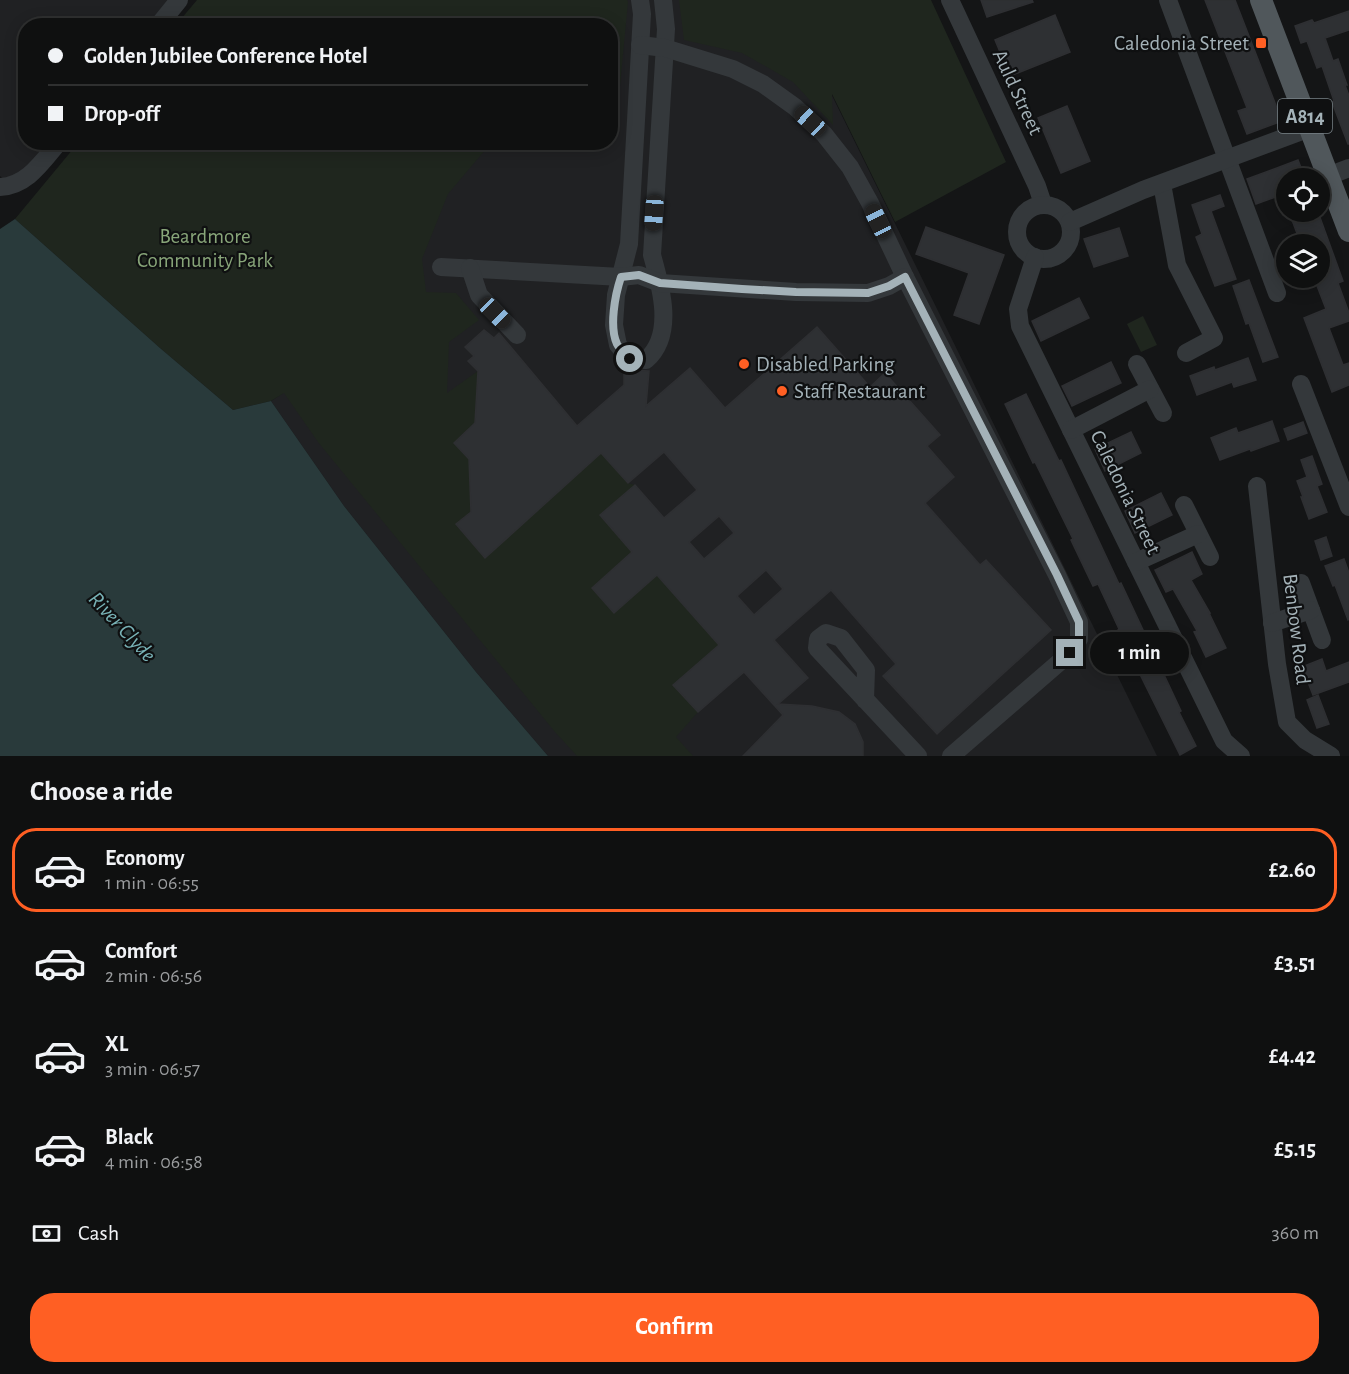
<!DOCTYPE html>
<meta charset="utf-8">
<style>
:root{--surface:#0f1010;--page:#181919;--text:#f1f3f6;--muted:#9b9d9f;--line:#2f3030;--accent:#ff5f23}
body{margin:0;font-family:"Alegreya Sans",sans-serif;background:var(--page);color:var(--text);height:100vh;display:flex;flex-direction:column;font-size:22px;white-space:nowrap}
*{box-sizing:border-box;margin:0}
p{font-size:20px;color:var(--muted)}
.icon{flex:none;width:33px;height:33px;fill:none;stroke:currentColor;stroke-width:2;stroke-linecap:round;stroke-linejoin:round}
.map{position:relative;height:756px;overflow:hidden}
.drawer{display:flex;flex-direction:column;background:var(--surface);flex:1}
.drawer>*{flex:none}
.hud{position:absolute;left:18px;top:18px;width:600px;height:132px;border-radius:24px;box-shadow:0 3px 15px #0003,0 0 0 2px var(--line);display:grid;align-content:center;height:132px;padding:0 30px;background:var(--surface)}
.controls{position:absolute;left:1276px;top:168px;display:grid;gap:12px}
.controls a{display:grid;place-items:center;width:54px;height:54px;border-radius:50%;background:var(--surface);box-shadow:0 3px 15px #0003,0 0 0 2px var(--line);font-size:30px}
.end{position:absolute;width:27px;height:27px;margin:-14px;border:8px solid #a4b2b8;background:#111;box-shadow:0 0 0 3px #111}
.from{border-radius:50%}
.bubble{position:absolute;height:42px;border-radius:21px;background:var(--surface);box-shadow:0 3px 15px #0003,0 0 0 2px var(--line);font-size:20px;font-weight:700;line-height:42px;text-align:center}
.car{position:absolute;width:18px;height:36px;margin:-18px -9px;border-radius:8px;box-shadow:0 0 4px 2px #0007;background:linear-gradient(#222 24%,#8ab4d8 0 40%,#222 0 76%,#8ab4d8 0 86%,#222 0)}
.hud b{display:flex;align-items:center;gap:21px;height:57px;font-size:22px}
.hud b+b{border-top:2px solid var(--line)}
.hud i{width:15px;height:15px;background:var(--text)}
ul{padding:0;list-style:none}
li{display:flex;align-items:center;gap:18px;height:84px;margin:0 12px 9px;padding:0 18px;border:3px solid transparent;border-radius:24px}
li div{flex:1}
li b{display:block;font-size:22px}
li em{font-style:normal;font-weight:700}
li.selected{border-color:var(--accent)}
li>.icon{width:54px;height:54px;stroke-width:1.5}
h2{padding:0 30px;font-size:27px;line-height:72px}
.pay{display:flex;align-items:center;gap:15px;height:66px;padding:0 30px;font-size:22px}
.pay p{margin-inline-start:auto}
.primary-button{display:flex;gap:12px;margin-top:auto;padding:12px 30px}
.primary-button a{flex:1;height:69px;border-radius:24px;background:var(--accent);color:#fff;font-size:24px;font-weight:700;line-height:69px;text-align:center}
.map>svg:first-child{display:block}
</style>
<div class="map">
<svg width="1349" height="756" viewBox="0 0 1349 756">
<rect width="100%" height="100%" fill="#141516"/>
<!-- built -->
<g fill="#202123">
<path d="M 0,0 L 174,0 L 153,25 L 26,26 L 26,142 L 54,143 L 15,189 L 0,176 Z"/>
<path d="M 309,0 L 785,0 L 1157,756 L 548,756 L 476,672 L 344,506 L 271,401 L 298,383 L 270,143 L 610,142 L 610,26 Z"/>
</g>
<!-- green -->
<g fill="#1f261e">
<path d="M 197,0 L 627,0 L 628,2 L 620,86 L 611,89 L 610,26 L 176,25 Z"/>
<path d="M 679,0 L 931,0 L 1006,162 L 895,222 L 832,94 L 833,125 L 793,82 L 742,53 L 684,40 Z"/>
<path d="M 78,143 L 491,143 L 448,194 L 422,259 L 426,292 L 456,293 L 479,320 L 449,342 L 447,393 L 478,371 L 475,423 L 454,443 L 469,459 L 471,512 L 456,525 L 485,557 L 601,453 L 628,483 L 635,485 L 600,515 L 632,552 L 592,588 L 614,613 L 657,575 L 719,645 L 674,685 L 698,712 L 676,737 L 693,756 L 577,756 L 555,732 L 318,442 L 284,393 L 271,401 L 233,410 L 160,348 L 15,219 Z"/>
<path d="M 1143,316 L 1157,345 L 1141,352 L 1127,324 Z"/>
</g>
<!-- water -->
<path fill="#293a3b" d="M 15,219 L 160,348 L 233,410 L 271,401 L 344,506 L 476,672 L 548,756 L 0,756 L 0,229 Z"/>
<!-- building -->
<g fill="#2e3033" stroke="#2e2f32" stroke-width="1.5" fill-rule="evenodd">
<path d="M 981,0 L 1032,0 L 1033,2 L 987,17 Z"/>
<path d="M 1205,0 L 1235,0 L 1282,121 L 1247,134 L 1238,111 L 1247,108 Z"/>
<path d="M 1349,11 L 1349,30 L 1325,38 L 1333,61 L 1338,59 L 1347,85 L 1345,85 L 1349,96 L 1349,144 L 1348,144 L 1332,102 L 1334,101 L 1322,66 L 1317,68 L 1307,41 L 1301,43 L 1295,26 L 1312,20 L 1314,23 Z"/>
<path d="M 1055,15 L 1070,52 L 1010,76 L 995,40 Z"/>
<path d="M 1067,106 L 1090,161 L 1061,173 L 1038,118 Z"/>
<path d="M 1298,160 L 1305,178 L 1287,178 L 1287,193 L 1256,204 L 1247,179 Z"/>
<path d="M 1220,195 L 1224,206 L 1211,211 L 1236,279 L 1215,286 L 1196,237 L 1202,234 L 1192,205 Z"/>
<path d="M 1289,212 L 1318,212 L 1343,281 L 1338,283 L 1349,313 L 1349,321 L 1329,328 L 1343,365 L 1349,363 L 1349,385 L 1332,392 L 1304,318 L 1326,309 L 1314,278 L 1320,278 L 1320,244 L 1301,244 Z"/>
<path d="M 926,227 L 1004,255 L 979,324 L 954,315 L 969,273 L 916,254 Z"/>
<path d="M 1119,228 L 1128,256 L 1094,267 L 1084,239 Z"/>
<path d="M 1249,280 L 1278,357 L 1263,362 L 1249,323 L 1246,324 L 1233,286 Z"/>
<path d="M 1079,298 L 1089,318 L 1041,341 L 1032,321 Z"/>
<path d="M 817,327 L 870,387 L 885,373 L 940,435 L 927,446 L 954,477 L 925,503 L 980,565 L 986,560 L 1051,630 L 937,734 L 883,676 L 896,664 L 831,590 L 774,640 L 808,678 L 778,704 L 812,706 L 839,712 L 855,724 L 863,742 L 863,756 L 743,756 L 783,715 L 744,672 L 698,712 L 673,685 L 719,645 L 657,575 L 614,613 L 592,588 L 632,552 L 600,515 L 635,485 L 664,518 L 697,490 L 664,452 L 628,483 L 601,453 L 485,558 L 456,524 L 471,512 L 469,459 L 454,443 L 475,423 L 478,371 L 468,361 L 474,356 L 465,347 L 484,330 L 494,338 L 499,333 L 577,426 L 624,385 L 624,369 L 629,370 L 649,371 L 646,406 L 690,368 L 725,408 ZM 719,516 L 734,533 L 704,559 L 689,542 ZM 766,570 L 783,589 L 754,615 L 737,596 Z"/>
<path d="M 1248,358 L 1256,380 L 1234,387 L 1232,382 L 1197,395 L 1190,376 L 1214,367 L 1215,370 Z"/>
<path d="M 1111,362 L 1121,383 L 1072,406 L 1062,386 Z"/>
<path d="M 1026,394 L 1059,461 L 1061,460 L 1119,584 L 1121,583 L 1181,711 L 1179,712 L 1196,746 L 1180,755 L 1118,630 L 1119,629 L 1098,584 L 1093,586 L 1071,540 L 1073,539 L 1035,462 L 1033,463 L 1005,404 Z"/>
<path d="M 1272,421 L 1279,441 L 1251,451 L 1250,449 L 1220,460 L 1211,438 L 1236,428 L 1238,433 Z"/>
<path d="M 1303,422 L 1307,433 L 1288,440 L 1284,429 Z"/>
<path d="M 1131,432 L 1141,453 L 1105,471 L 1095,449 Z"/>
<path d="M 1312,456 L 1322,484 L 1317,486 L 1327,512 L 1309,519 L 1301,497 L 1303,497 L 1297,481 L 1307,477 L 1301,460 Z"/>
<path d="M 1161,493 L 1172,515 L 1135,533 L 1125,511 Z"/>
<path d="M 1326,537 L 1332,556 L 1321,560 L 1315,541 Z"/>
<path d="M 1192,552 L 1202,574 L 1191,580 L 1210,613 L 1209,613 L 1226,648 L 1206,657 L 1194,632 L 1197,631 L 1173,589 L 1166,592 L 1155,570 Z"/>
<path d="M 1344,559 L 1349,573 L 1349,619 L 1348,620 L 1335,585 L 1333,586 L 1325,566 Z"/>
<path d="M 1322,659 L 1326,671 L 1349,662 L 1349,682 L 1313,695 L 1302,667 Z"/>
<path d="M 1318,695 L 1329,724 L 1317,728 L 1307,700 Z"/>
</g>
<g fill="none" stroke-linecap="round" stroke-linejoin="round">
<!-- minor -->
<g stroke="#34383b" stroke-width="18">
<path d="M 640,0 L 642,14 L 629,244 L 616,295 L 614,325 L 618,345 L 630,359 L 646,360 C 675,335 661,287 652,255 L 666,29 L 663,0"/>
<path d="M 950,0 L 1037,186 L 1043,204"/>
<path d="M 1168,0 L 1277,293"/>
<path d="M 158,26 L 179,0"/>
<path d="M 640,45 L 665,48 L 733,69 L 763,84 L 795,107 L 824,134 L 850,167 L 870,203 L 905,277 L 1057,575 L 1079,622 L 1079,639 L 1070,653 L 951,756"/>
<path d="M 1328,176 L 1349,168"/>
<path d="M 1162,184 L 1177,265 L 1214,338 L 1186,353"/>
<path d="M 0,187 C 27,186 42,162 59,142"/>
<circle cx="1044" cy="232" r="27"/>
<path d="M 1070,222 L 1143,190 L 1310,128"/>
<path d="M 1035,257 L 1018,309 L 1020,326 L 1224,741 L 1241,756"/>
<path d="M 441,267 L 621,277 L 639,275 L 660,283 L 796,292 L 868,293 L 889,286 L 905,277"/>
<path d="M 470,268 L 479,295 L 517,335"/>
<path d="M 1137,364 L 1163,413"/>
<path d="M 1301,384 L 1349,507"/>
<path d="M 1071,430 L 1150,389"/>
<path d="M 1257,486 L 1277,664 L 1287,722 L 1305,740 L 1331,756"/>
<path d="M 1184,505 L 1210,557"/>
<path d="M 1136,562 L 1198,534"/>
<path d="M 1301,583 L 1322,640"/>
<path d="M 1272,623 L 1311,610"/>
<path d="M 865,700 L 866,670 L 841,638 L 826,633 L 818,639 L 817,648 L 918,756"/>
</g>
<!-- major -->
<path stroke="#50575b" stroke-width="22" d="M 1261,0 L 1349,231"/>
</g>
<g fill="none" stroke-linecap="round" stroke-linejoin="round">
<!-- route -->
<path stroke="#a4b2b8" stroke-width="8" d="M 630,359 C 627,355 620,350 617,344 C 609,327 615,295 621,277 L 639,275 L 660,283 L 742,289 L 796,292 L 868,293 L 889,286 L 905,277 L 1057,575 L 1079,622 L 1079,639 L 1070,653"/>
</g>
<!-- markers -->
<g fill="#ff5f23" stroke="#0f1011" stroke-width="2">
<rect x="1255" y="37" width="12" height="12" rx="3"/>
<circle cx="744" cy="364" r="6"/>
<circle cx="782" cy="391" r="6"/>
</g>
<g text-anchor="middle" stroke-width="4.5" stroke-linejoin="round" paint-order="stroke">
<!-- shield labels -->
<rect fill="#0f1011" stroke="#778186" stroke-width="1.5" x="1278" y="99" width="54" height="34" rx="4.5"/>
<g font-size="20" font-weight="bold" fill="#a4b2b8">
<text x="1305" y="123">A814</text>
</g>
<!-- poi labels -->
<g font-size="21" fill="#a4b2b8" stroke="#0f1011" text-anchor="start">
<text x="1249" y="50" text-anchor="end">Caledonia Street</text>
<text x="756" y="371">Disabled Parking</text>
<text x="794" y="398">Staff Restaurant</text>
</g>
<!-- street labels -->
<g font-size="21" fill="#a4b2b8" stroke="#0f1011">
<text transform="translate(1018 92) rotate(65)" y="7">Auld Street</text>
<text transform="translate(1126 492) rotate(64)" y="7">Caledonia Street</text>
<text transform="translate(1297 629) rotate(83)" y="7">Benbow Road</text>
</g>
<!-- park labels -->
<g font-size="21" fill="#88a579" stroke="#0f1011">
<text x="205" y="243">Beardmore<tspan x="205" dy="24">Community Park</tspan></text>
</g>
<!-- water labels -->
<g font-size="22" font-style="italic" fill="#78b2b6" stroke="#0f1011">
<text transform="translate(123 626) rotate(47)" y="8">River Clyde</text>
</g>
</g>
</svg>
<div class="controls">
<a><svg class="icon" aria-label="locate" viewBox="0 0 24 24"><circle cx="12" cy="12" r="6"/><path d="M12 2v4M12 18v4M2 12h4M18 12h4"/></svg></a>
<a><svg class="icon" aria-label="layers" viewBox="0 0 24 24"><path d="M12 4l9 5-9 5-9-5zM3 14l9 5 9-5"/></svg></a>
</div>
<i class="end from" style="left:630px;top:359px"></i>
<i class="end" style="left:1070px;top:653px"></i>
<div class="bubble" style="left:1090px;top:632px;width:99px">1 min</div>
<i class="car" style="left:810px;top:121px;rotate:313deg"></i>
<i class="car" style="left:654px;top:213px;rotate:184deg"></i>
<i class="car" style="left:878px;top:221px;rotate:334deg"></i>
<i class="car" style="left:495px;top:313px;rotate:135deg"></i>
<div class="hud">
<b><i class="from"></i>Golden Jubilee Conference Hotel</b>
<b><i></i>Drop-off</b>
</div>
</div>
<section class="drawer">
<h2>Choose a ride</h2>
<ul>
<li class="selected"><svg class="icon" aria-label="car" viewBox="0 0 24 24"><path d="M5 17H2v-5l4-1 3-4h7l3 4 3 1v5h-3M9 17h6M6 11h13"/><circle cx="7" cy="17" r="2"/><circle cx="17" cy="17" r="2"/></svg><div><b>Economy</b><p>1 min · 06:55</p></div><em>£2.60</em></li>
<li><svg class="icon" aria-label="car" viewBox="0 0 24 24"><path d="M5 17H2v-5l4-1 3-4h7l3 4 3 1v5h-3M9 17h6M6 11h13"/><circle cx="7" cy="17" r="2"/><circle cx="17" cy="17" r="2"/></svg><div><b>Comfort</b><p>2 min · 06:56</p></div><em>£3.51</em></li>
<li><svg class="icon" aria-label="car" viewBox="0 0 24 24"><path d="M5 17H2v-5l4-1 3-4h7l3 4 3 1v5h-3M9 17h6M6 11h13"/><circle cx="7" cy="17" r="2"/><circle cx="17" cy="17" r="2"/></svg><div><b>XL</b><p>3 min · 06:57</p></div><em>£4.42</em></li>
<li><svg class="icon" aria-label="car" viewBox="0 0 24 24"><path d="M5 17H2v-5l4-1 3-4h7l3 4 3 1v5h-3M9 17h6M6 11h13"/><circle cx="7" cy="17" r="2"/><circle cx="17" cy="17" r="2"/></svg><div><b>Black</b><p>4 min · 06:58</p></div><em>£5.15</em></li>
</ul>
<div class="pay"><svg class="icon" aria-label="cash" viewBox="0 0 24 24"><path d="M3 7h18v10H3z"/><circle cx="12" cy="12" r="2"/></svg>Cash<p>360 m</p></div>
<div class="primary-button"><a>Confirm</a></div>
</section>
